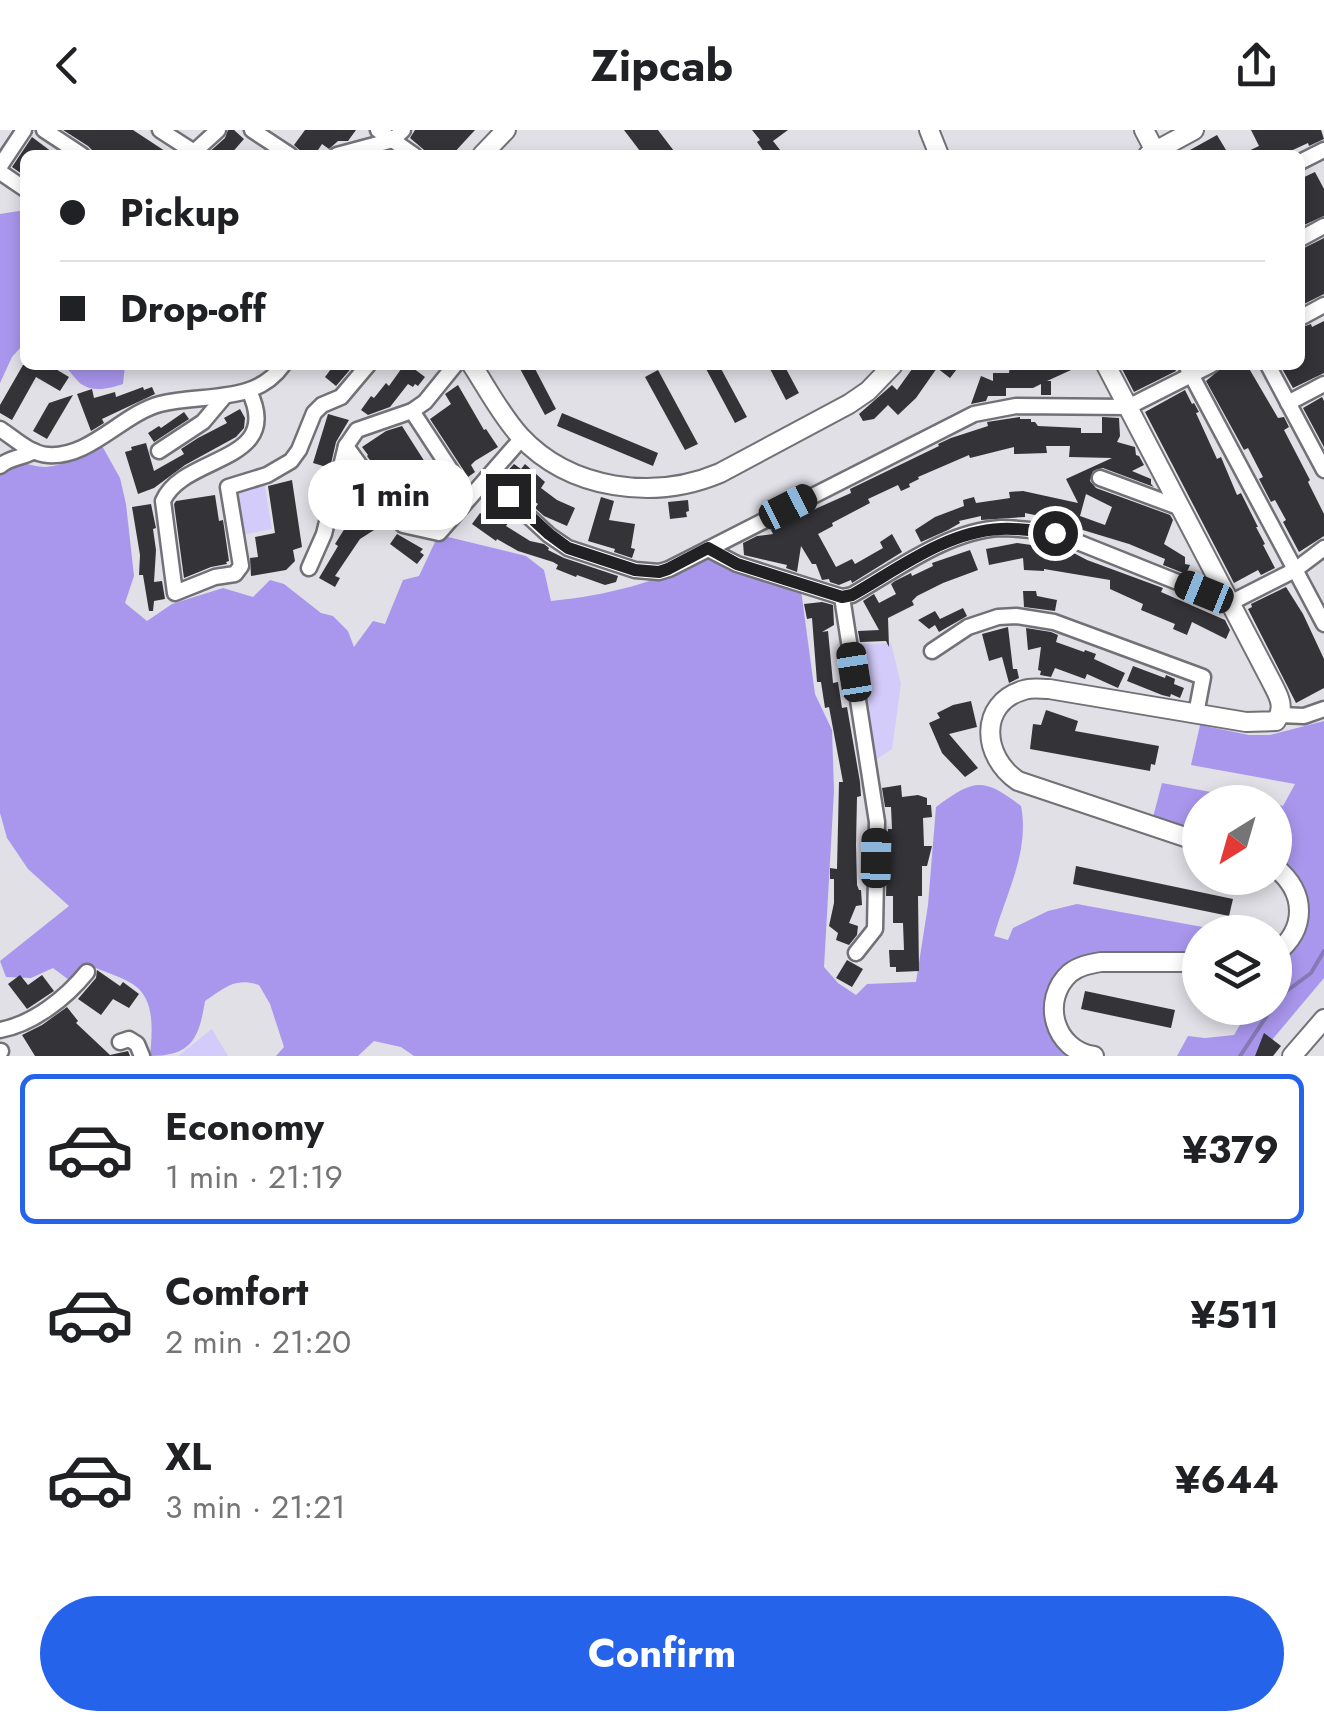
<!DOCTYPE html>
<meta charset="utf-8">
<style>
:root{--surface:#fff;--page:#f6f6f6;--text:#202124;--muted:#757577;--line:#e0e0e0;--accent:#2563eb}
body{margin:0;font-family:Jost,sans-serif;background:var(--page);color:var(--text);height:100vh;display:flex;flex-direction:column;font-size:38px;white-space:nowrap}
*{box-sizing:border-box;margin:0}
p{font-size:32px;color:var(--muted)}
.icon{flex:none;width:55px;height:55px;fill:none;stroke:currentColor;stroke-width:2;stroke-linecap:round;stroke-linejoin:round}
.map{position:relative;height:926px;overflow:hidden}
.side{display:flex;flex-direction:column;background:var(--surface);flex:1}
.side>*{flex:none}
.guide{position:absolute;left:20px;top:20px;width:1285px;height:220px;border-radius:15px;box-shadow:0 5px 15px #0003;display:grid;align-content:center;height:220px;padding:0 40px;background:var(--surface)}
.needle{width:65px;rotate:217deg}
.tools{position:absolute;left:1182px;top:655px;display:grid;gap:20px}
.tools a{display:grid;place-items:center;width:110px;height:110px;border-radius:50%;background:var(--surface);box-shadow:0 5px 15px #0003;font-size:50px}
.end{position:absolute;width:45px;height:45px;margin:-22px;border:12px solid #212023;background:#fff;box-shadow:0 0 0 5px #fff}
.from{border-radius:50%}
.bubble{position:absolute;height:70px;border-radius:35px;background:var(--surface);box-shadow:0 5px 15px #0003;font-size:32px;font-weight:700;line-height:70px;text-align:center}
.car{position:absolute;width:30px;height:60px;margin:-30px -15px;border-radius:12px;box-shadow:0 0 8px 2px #0007;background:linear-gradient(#222 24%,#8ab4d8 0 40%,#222 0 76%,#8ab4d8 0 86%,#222 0)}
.guide b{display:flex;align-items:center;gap:35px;height:95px;font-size:38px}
.guide b+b{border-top:2px solid var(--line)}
.guide i{width:25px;height:25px;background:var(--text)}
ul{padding:18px 0 0;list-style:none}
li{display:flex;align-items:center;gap:30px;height:150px;margin:0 20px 15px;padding:0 20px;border:5px solid transparent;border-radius:15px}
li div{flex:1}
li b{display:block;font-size:38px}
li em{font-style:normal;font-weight:700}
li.selected{border-color:var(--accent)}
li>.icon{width:90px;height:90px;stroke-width:1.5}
.primary-button{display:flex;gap:20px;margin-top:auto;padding:20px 40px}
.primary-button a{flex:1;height:115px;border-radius:60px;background:var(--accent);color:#fff;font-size:40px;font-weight:700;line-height:115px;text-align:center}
header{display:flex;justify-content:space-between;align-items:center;height:130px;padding:0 40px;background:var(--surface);font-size:45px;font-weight:700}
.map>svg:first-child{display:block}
</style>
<header><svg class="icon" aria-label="back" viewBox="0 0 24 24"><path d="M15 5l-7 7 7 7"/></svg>Zipcab<svg class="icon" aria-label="share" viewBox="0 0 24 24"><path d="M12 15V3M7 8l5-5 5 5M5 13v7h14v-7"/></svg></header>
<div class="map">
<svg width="1324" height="926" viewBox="0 0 1324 926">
<rect width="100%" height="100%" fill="#e1e0e7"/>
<!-- green -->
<g fill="#d3cbf9">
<path d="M 264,351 L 272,399 L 242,405 L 235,368 L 240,360 Z"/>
<path d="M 891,513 L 901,554 L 892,619 L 874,631 L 857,514 Z"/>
<path d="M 212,899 L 228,926 L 178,926 Z"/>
</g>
<!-- forest -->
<g fill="#a997ed">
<path d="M 25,80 L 25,217 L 21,217 L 12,227 L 0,253 L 0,84 Z"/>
<path d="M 63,235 L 125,235 L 123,254 C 110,258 94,263 81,254 C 74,248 70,240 63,235 Z"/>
<path d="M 101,314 L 120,348 L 126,374 L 134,446 L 125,473 L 147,491 L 172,474 L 223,458 L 253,467 L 270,450 L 284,454 L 321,483 L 333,486 L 348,501 L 354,517 L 373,491 L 385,494 L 403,450 L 419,446 L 435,412 L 444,406 L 526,426 L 544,440 L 551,471 C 610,465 653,453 706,428 L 801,460 L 815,564 L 832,600 L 834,661 L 824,837 L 838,853 L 856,865 L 867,854 L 916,852 L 928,775 L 936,677 C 974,649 983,647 1021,676 C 1030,721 1006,764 994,806 L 1008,810 L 1013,798 L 1048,781 L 1077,774 L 1230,802 L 1200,802 L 1200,823 L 1092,823 C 1042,839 1028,891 1069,926 L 414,926 L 401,917 L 374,911 L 358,926 L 276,926 L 284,917 L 270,874 L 259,855 C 234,847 225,858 205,871 C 199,908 192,926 150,926 C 152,903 156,870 134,855 C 124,848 108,843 96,838 L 77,856 L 53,838 L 31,848 L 6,847 L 0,831 L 69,776 L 28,739 L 7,708 L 0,683 L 0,345 C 21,324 24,337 46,337 C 66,336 84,323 101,314 Z"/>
<path d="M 1324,591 L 1324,848 L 1266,917 L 1261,926 L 1177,926 L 1188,906 L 1205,908 L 1234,905 L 1250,878 L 1275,878 L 1275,835 C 1306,820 1319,780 1300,750 C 1294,741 1284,734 1275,728 L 1275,674 L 1283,676 L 1295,654 L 1191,635 L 1200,595 L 1249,605 L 1270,605 Z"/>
<path d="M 1162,653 L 1265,672 L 1200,672 L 1200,703 L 1153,687 Z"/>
</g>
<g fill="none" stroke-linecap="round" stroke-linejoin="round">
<!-- stream -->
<g stroke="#8679b6" stroke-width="4">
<path d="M 1275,874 L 1280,866 L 1311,843 L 1324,821"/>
<path d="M 1240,926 L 1272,878"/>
</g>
</g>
<!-- building -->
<g fill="#343338" fill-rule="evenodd">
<path d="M 63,0 L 133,0 L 171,25 L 97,25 L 88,16 Z"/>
<path d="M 228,0 L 234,0 L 244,9 L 230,25 L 206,25 L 225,8 Z"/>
<path d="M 305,0 L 356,0 L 348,11 L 338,11 L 329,19 L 322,14 L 316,23 L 314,21 L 311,25 L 308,22 L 305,25 L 294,15 Z"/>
<path d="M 415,0 L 475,0 L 452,25 L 430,25 L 410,8 Z"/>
<path d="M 624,0 L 658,0 L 677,25 L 643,25 Z"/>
<path d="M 752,0 L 788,0 L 773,11 L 784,25 L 766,25 L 757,12 L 760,10 Z"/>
<path d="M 1251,0 L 1321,0 L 1324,9 L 1309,16 L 1308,13 L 1282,25 L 1240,25 L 1259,16 Z"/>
<path d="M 1217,5 L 1229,25 L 1181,25 Z"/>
<path d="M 32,7 L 56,25 L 25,25 L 25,46 L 12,37 Z"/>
<path d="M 1315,42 L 1324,59 L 1324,86 L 1304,95 L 1300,87 L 1300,49 Z"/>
<path d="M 1324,108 L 1324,164 L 1300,176 L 1300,120 Z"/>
<path d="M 1324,191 L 1324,243 L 1293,258 L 1280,235 L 1300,235 L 1300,198 L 1311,194 L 1312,197 Z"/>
<path d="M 23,235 L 49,235 L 69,247 L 60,261 L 36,247 L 12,290 L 0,283 L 0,275 Z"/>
<path d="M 334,235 L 354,235 L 336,256 L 325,247 Z"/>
<path d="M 404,235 L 409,235 L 425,247 L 418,256 L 415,254 L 413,257 L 408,254 L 390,277 L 368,285 L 361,280 L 371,266 L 374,268 L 386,253 L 389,256 Z"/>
<path d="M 518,235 L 533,235 L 556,279 L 545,285 Z"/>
<path d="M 704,235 L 719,235 L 747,287 L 735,293 Z"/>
<path d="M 768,235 L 784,235 L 799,263 L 786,270 Z"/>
<path d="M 915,235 L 960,235 L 950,248 L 937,238 L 916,268 L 898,285 L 888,275 L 874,289 L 863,291 L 859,284 L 892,255 L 897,260 Z"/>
<path d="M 1010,235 L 1082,235 L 1047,251 L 1051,251 L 1051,265 L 1041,265 L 1041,254 L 1033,258 L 1006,258 L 1006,266 L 988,266 L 986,271 L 971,274 L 981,246 L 993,251 L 993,243 L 1009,243 Z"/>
<path d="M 1120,235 L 1173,235 L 1176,241 L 1134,262 Z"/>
<path d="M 1225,235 L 1228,235 L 1231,240 L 1239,235 L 1247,235 L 1278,288 L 1284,287 L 1289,297 L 1284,300 L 1310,350 L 1308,352 L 1324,384 L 1324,406 L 1299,422 L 1283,392 L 1286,390 L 1275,370 L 1271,372 L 1259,349 L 1263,347 L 1248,318 L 1244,320 L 1206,251 Z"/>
<path d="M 658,240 L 698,314 L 685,320 L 645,247 Z"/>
<path d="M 458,255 L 484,300 L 486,299 L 498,317 L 475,331 L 471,335 L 475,342 L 468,347 L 430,289 L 451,274 L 445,264 Z"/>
<path d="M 143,257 L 144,260 L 152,257 L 155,264 L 102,289 L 104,293 L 91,301 L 77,264 L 92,259 L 94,268 L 115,262 L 116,267 Z"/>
<path d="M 1185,260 L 1192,274 L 1194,273 L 1199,282 L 1196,283 L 1217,329 L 1221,327 L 1237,365 L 1241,363 L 1258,397 L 1256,397 L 1265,414 L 1263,415 L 1275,438 L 1261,445 L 1258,440 L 1234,453 L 1145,282 Z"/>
<path d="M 73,265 L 47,309 L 33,301 L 49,273 Z"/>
<path d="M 1322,267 L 1324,271 L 1324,317 L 1303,278 Z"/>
<path d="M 240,279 L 245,288 L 244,298 L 236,307 L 185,335 L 154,358 L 138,364 L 125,322 L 132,320 L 131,317 L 146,313 L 154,341 L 184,324 L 181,319 L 198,308 L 227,293 L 224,288 Z"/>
<path d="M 184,282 L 189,289 L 154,312 L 148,303 L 159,296 L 161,298 Z"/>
<path d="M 562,283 L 658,323 L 653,336 L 557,296 Z"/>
<path d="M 328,284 L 349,290 L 336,312 L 330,338 L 313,333 Z"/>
<path d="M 1020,287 L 1020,289 L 1031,289 L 1031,292 L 1035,292 L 1038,296 L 1081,298 L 1081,303 L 1102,303 L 1102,287 L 1119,288 L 1120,306 L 1117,312 L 1135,317 L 1136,325 L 1139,326 L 1144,335 L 1132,341 L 1151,349 L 1151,354 L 1154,357 L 1103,338 L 1093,341 L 1090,351 L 1096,358 L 1170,385 L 1173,390 L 1164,414 L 1185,427 L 1185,434 L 1190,435 L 1186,444 L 1163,435 L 1165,429 L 1129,414 L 1063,394 L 1064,391 L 1025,383 L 1025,387 L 981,390 L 981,386 L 959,391 L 960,393 L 948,400 L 921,412 L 915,400 L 935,387 L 964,376 L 963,370 L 974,367 L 976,373 L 1010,368 L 1009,362 L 1023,361 L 1078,373 L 1066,349 L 1112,328 L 1069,327 L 1070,316 L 1046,316 L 1047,323 L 1014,324 L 1014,317 L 970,328 L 969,325 L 918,347 L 919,349 L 909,354 L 910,357 L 901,361 L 898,355 L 868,369 L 870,373 L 832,393 L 833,396 L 818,404 L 836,437 L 852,429 L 855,434 L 883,418 L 880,412 L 892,404 L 902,422 L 852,453 L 851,450 L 839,455 L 830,452 L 829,449 L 822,450 L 816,434 L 812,434 L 801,416 L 797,442 L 786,438 L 787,435 L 744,425 L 743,413 L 757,406 L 773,404 L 771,400 L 786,392 L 851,363 L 850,359 L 939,316 L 938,314 L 951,308 L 988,296 L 987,292 ZM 1086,364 L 1112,377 L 1105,395 L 1080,386 Z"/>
<path d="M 402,296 L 437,351 L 440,348 L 451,365 L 430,379 L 422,388 L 411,386 L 425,367 L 409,377 L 396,358 L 392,361 L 367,326 L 368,325 L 362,317 L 386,301 Z"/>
<path d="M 514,334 L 521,339 L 525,334 L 545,352 L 541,358 L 557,370 L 575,378 L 567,396 L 544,386 L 535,378 L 538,374 L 502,347 Z"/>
<path d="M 292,350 L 302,417 L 293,420 L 295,431 L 286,440 L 251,446 L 250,428 L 258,427 L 255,407 L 275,403 L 268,356 Z"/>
<path d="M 359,354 L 385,393 L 360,409 L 335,446 L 340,448 L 335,457 L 319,448 L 338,416 L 335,414 L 345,398 L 342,396 L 344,393 L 339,389 L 351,373 L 343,371 L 345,363 Z"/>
<path d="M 215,365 L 219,391 L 223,390 L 229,431 L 226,432 L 227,434 L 211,437 L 184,448 L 174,374 L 176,371 Z"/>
<path d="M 601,367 L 614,371 L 609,390 L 635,394 L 631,418 L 635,419 L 632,428 L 614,422 L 615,419 L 588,411 Z"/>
<path d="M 688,370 L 689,381 L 686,382 L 687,387 L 670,389 L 668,372 Z"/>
<path d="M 151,374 L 156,398 L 153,399 L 156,420 L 154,452 L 162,451 L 165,469 L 154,471 L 153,481 L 149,481 L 143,445 L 139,445 L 140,425 L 132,377 Z"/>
<path d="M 499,381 L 511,389 L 506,396 L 530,411 L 544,414 L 549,418 L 548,420 L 564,428 L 618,446 L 616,452 L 605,455 L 577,445 L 576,447 L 556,439 L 558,435 L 553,432 L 518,421 L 497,409 L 496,411 L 472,394 L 480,383 L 492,391 Z"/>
<path d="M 397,404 L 423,419 L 420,422 L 424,425 L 417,434 L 390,414 Z"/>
<path d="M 1017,413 L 1068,420 L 1087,430 L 1163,458 L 1161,462 L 1225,490 L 1230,500 L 1226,509 L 1192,492 L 1187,505 L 1173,499 L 1175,494 L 1141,480 L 1143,474 L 1110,459 L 1110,450 L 1044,439 L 1044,441 L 1024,440 L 1023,428 L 989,435 L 986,419 Z"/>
<path d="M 970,420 L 978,440 L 943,453 L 917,466 L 912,471 L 914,475 L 888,488 L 889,517 L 886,511 L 860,512 L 858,501 L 879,500 L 863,471 L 874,464 L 879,473 L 896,464 L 891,454 L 895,451 L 911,443 L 912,446 L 933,436 L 932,433 Z"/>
<path d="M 1286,457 L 1303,484 L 1324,529 L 1324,558 L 1296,573 L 1248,479 L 1252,477 L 1251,474 Z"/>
<path d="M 1023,461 L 1036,461 L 1037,466 L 1057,470 L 1055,481 L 1024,477 Z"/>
<path d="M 822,472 L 833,475 L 834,495 L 822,502 L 828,501 L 833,553 L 838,552 L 842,578 L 847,577 L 860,652 L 861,666 L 857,667 L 856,715 L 857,755 L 859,760 L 861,760 L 862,775 L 856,776 L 849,793 L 858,796 L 857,805 L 849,815 L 836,810 L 838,803 L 829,796 L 834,773 L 834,749 L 830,749 L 830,738 L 837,739 L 839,652 L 843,652 L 829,577 L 825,578 L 821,552 L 817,552 L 812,488 L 807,489 L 804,474 Z"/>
<path d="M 963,478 L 967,486 L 939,502 L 935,495 L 929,499 L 918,490 L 935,481 L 940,489 Z"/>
<path d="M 1008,497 L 1013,539 L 1017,539 L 1019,548 L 1009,553 L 1002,527 L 989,531 L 982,504 Z"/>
<path d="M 1026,498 L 1051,502 L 1058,505 L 1056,512 L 1084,522 L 1085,520 L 1096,524 L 1094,529 L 1125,543 L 1118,558 L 1087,544 L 1085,549 L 1055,538 L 1051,547 L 1040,545 L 1041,541 L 1038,540 L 1041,517 L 1028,520 Z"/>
<path d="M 1133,536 L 1165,548 L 1166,545 L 1175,549 L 1174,554 L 1184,558 L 1180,568 L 1171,564 L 1170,567 L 1162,565 L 1127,551 Z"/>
<path d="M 971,571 L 977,597 L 949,604 L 978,638 L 965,647 L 942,623 L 929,593 L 940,588 L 937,583 L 953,575 Z"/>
<path d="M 1046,580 L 1078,591 L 1075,601 L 1159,616 L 1155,635 L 1151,634 L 1150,641 L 1030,619 L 1033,594 L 1041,595 Z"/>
<path d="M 901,655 L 902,667 L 918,665 L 927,668 L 927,675 L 931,675 L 932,687 L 923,688 L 924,716 L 932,716 L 927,736 L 922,736 L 922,766 L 918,766 L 919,841 L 896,842 L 896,837 L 890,837 L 889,820 L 904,820 L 903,793 L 893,793 L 893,766 L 886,766 L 888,699 L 892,699 L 891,677 L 885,677 L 882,658 Z"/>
<path d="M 1076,736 L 1233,769 L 1229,786 L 1073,754 Z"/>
<path d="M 847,830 L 863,839 L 852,857 L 836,848 Z"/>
<path d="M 97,840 L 120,856 L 123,852 L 139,864 L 129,878 L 113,869 L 101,885 L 78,869 L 96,848 Z"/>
<path d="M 20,845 L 28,855 L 42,845 L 54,861 L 27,879 L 8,854 Z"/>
<path d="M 1085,861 L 1175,880 L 1171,898 L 1081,879 Z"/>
<path d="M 67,877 L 78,891 L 76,893 L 110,925 L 128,921 L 130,926 L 35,926 L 22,905 L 42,895 Z"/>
<path d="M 1264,903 L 1281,916 L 1273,926 L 1255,926 Z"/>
</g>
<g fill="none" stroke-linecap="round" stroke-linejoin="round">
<!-- street casing -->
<g stroke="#727177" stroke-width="19">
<g id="street">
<path d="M 44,0 L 82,25"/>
<path d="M 160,0 L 194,22 L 218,0"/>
<path d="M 252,0 L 290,25"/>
<path d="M 378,0 L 414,25"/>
<path d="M 337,25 L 393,10 L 403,0"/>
<path d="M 1300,32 L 1324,20"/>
<path d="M 0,36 L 24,0"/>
<path d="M 0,42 L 25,59"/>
<path d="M 1300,109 L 1324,96"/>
<path d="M 1300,188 L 1324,175"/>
<path d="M 455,235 L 425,272 L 412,281 L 357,300 L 346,316 L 403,395 L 439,403 L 522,308"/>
<path d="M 1186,235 L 1324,494"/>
<path d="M 1268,235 L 1324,340"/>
<path d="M 249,261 C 285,334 183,324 163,371 L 175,463 L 215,447 L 235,444 L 241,436 L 228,357 L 267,345 L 291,331 L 299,320 L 314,283 L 322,275 L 341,267 L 368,235"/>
<path d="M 1288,273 L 1324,254"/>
<path d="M 412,281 L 469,368"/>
<path d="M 0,299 C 14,308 30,324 48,325 C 90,328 122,284 160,274 C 202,263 255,275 283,235"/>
<path d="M 159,321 L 203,292 L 224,267"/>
<path d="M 0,336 C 10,327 23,328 34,321"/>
<path d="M 487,348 L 549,405 L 568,418 L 635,440 L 659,442 L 669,439 L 974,284 L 1016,276 L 1128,277 L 1211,235"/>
<path d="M 1100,348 L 1181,378"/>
<path d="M 708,419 L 737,434 L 842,467 L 852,465 C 898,439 947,401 1001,398 C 1019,398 1037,401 1055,403 L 1230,473 L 1295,440 L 1324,418"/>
<path d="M 309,438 L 324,404 L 346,316"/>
<path d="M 842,467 L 877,692 L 875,799 L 856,823"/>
<path d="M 932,521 L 968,497 L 998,487 L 1016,486 L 1054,492 L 1203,547 L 1196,584"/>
<path d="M 1280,585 L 1304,586 L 1324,579"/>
<path d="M 0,900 C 33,894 66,868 87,842"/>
<path d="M 120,912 L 129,909 L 137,914 L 142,926"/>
<path d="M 0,922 L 1,921"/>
</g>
</g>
<!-- secondary casing -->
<g stroke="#727177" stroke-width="22">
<g id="secondary">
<path d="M 929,0 L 939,25"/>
<path d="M 1144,0 L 1155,21"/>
<path d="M 482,25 L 506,0"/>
<path d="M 1148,25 L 1194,0"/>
<path d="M 472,235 C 487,258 501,285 520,306 C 570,360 654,371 720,343 L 849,274 L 868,261 L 893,235"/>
<path d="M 1106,235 L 1271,551 C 1278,565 1286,576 1276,591 L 1246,592 L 1049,559 C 1041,559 1032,557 1024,560 C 978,573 982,627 1018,651 L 1200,712"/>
<path d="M 1275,737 C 1307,763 1307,799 1275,824"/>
<path d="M 1094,926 C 1054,920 1040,870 1070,843 C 1079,836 1089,834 1101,832 L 1200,832"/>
<path d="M 1292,926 L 1324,889"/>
</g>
</g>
<!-- street -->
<use href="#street" stroke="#fff" stroke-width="14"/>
<!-- secondary -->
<use href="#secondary" stroke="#fff" stroke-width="18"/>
</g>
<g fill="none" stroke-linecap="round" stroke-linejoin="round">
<!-- route -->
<path stroke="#212023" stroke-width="12" d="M 508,366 L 549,404 L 568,418 L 635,440 L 659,442 L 668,439 L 708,418 L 737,434 L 842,467 L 852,465 C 898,439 947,401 1001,399 C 1019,398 1037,401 1055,403"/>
</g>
</svg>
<div class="tools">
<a><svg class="needle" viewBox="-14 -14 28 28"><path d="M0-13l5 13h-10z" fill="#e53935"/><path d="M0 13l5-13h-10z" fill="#757577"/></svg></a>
<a><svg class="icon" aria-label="layers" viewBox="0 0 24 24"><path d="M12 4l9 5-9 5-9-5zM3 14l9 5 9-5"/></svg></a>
</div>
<i class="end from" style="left:1055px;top:403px"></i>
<i class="end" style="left:508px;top:366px"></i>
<div class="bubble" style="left:308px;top:330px;width:165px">1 min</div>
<i class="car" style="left:788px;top:377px;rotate:63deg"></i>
<i class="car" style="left:1204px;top:462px;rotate:292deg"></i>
<i class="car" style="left:854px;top:542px;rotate:351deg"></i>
<i class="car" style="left:876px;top:728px;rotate:1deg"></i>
<div class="guide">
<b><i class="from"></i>Pickup</b>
<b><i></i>Drop-off</b>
</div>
</div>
<section class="side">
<ul>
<li class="selected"><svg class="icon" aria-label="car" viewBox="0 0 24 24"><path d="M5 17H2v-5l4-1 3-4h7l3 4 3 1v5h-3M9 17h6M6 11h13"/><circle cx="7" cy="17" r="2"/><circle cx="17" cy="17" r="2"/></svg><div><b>Economy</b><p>1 min · 21:19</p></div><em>¥379</em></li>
<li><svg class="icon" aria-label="car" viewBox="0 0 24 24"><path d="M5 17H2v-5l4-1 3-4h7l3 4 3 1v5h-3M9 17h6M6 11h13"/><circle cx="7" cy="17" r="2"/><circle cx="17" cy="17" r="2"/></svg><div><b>Comfort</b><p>2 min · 21:20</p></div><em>¥511</em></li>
<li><svg class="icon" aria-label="car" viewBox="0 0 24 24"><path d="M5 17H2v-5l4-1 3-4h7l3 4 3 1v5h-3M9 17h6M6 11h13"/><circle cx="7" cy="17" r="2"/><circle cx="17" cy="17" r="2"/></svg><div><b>XL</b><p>3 min · 21:21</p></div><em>¥644</em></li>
</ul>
<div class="primary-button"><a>Confirm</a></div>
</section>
